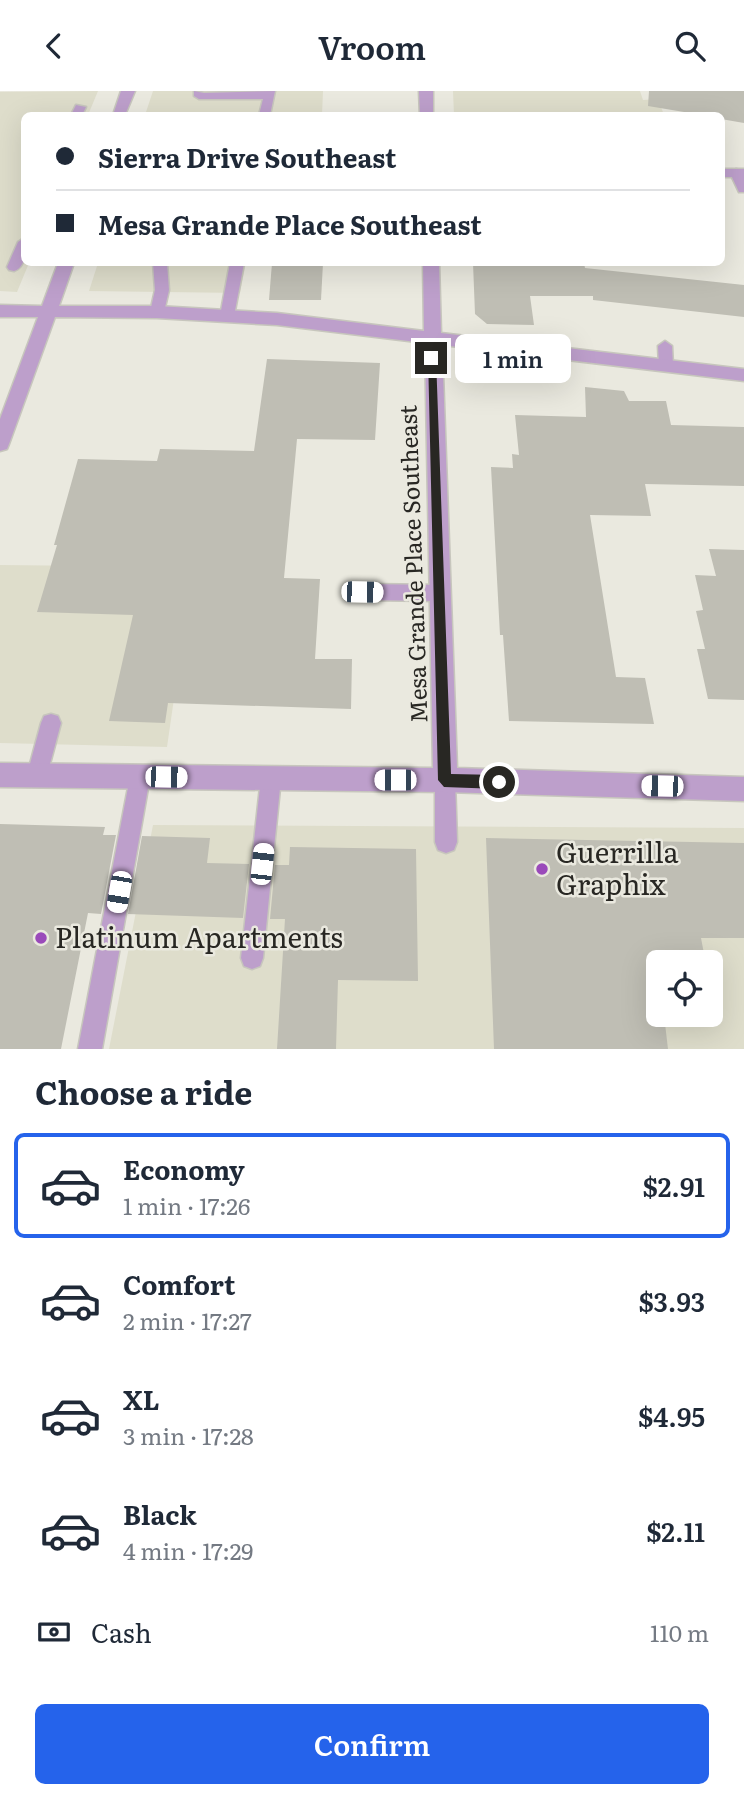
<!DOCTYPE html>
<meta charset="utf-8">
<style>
:root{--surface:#fff;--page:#f6f6f7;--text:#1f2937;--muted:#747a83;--line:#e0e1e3;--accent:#2563eb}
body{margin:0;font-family:Literata,serif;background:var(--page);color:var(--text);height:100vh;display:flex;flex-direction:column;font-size:26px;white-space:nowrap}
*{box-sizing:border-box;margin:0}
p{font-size:23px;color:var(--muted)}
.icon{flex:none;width:38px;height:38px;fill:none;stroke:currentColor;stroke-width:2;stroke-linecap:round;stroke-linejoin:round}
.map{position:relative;height:958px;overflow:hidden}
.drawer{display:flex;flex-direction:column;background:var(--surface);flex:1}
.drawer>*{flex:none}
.banner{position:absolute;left:21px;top:21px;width:704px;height:154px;border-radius:10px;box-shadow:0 7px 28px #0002;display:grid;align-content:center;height:154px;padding:0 35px;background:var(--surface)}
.tools{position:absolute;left:646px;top:859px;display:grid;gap:14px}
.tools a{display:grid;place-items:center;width:77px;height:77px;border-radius:10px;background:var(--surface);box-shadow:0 7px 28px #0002;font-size:35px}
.end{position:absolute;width:32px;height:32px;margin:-16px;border:9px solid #282723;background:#fff;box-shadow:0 0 0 4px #fff}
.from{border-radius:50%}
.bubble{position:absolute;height:49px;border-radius:10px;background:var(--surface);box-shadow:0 7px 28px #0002;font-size:23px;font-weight:600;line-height:49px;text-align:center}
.car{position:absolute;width:21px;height:42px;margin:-21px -10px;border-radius:9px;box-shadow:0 0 5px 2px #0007;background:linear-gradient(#fff 24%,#345 0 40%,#fff 0 76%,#345 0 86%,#fff 0)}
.banner b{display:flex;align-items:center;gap:24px;height:66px;font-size:26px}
.banner b+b{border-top:2px solid var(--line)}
.banner i{width:18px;height:18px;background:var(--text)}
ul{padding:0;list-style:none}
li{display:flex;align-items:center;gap:21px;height:105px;margin:0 14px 10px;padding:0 21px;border:4px solid transparent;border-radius:10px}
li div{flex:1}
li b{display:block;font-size:26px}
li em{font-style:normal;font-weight:600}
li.active{border-color:var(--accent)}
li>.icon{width:63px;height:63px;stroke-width:1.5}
h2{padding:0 35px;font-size:32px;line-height:84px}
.pay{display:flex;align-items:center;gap:18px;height:77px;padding:0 35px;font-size:26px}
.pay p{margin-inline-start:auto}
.action{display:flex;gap:14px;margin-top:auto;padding:14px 35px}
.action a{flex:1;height:80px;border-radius:10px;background:var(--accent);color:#fff;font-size:28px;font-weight:600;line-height:80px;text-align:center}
header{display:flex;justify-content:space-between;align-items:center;height:91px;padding:0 35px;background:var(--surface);font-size:32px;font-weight:600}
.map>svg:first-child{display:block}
</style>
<header><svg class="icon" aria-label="back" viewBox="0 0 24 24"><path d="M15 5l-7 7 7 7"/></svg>Vroom<svg class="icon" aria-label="search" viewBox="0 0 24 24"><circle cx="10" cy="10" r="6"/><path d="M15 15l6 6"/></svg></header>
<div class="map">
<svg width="744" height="958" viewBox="0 0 744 958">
<rect width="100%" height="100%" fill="#eae9df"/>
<!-- built -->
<g fill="#deddcb" fill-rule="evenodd">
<path d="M 98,0 L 88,24 L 24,24 L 24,172 L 29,172 L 17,201 L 0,200 L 0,1 Z"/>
<path d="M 153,0 L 323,0 L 322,24 L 145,24 Z"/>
<path d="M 453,0 L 640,0 L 643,9 L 658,8 L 664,24 L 454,24 Z"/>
<path d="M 98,172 L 246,172 L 240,202 L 89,200 Z"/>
<path d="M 0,474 L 193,476 L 167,656 L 0,652 Z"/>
<path d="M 153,734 L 744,737 L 744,958 L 109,958 ZM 658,872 L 710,872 L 710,924 L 658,924 Z"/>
</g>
<!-- building -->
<g fill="#bfbeb4">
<path d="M 649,0 L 744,0 L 744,32 L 721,28 L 721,24 L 702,24 L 648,15 Z"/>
<path d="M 272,172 L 323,172 L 321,209 L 269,209 Z"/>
<path d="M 473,172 L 584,172 L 585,177 L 744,194 L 744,226 L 593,209 L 593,205 L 530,205 L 534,234 L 487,233 L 475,223 Z"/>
<path d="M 267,268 L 380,272 L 375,349 L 297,348 L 284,487 L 320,488 L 315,568 L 352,568 L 351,618 L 168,612 L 165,632 L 109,630 L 133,524 L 37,521 L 57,454 L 54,454 L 78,368 L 157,370 L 160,358 L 254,360 Z"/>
<path d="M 585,296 L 624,300 L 629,310 L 666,310 L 671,334 L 744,336 L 744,395 L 645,393 L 651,425 L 590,424 L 616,586 L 645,587 L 654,633 L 509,630 L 503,544 L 500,544 L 491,376 L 513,377 L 512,363 L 519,364 L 515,324 L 586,326 Z"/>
<path d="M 709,458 L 744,459 L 744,609 L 708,608 L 697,558 L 705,558 L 696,520 L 703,519 L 695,484 L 716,485 Z"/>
<path d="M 0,733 L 105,736 L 103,744 L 116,744 L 101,823 L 88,822 L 61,958 L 0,958 Z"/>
<path d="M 142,745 L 210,747 L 207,772 L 249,773 L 243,827 L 128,823 Z"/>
<path d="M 486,747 L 744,752 L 744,847 L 701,847 L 705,868 L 658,872 L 658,924 L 664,924 L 668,958 L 494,958 Z"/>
<path d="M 290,756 L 416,758 L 418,890 L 338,889 L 336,958 L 277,958 L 285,828 L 270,828 L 275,774 L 289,774 Z"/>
</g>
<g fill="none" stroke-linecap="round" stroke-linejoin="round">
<!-- service casing -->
<g stroke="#c7c6bd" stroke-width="3">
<g id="service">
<path d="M 194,0 L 204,2 L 275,0 L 270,24 L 259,24 L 263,8 L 199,8 L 194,5 Z"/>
<path d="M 76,14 L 86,16 L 82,24 L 71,24 Z"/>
<path d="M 736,78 L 740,79 L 744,86 L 744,101 L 739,101 L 730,82 Z"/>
<path d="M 24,147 C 25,158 27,176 14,180 L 9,179 L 7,176 L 18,151 Z"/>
<path d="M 153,172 L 167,172 L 169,199 L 164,221 L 157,226 L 150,221 L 155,199 Z"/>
<path d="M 230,172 L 244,172 L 234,225 L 227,230 L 220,225 Z"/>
<path d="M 665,250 L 672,255 L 673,275 L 666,280 L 659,275 L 658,255 Z"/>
<path d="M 362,493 L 439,494 L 445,497 L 448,502 L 445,507 L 439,510 L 362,509 L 356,506 L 353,501 L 356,496 Z"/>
<path d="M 51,623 L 58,625 L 61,632 L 47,684 L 44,691 L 37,694 L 30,691 L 27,684 L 41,632 L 44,625 Z"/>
<path d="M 140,676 L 147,679 L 150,686 L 102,958 L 78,958 L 130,686 L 133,679 Z"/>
<path d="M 271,677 L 278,680 L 281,687 L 263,867 L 260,875 L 252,878 L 244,875 L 241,867 L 261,687 L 264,680 Z"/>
<path d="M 445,679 L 452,682 L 455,689 L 457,751 L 454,759 L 446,762 L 438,759 L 435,751 L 435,689 L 438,682 Z"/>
</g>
</g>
<!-- minor casing -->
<g stroke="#c7c6bd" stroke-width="3">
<g id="minor">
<path d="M 121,0 L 135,0 L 125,24 L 113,24 Z"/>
<path d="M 419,0 L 433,0 L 433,24 L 420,24 Z"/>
<rect x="721" y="78" width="23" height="8"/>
<path d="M 58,172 L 74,172 L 59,215 L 157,215 L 277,222 L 424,240 L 423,172 L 439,172 L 441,242 L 744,278 L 744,290 L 442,254 L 457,677 L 744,686 L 744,710 L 445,701 L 0,696 L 0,672 L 433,677 L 425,252 L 277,234 L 157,227 L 55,226 L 9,353 L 7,358 L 0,360 L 0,328 L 38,226 L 0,226 L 0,214 L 42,215 Z"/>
</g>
</g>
<!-- service -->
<use href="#service" fill="#bd9fcb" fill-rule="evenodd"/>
<!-- minor -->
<use href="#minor" fill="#bd9fcb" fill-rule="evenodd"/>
</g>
<!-- route -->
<path fill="#282723" d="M 428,265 L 436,267 L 451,683 L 499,684 L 506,691 L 499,698 L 444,696 L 438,689 Z"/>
<!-- markers -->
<g fill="#9a4aba" stroke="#eae9df" stroke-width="2.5">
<circle cx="542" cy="778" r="7"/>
<circle cx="41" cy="847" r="7"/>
</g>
<g text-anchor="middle" stroke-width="5" stroke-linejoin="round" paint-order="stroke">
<!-- street labels -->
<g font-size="23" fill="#282723" stroke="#eae9df">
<text transform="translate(414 473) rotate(-92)" y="8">Mesa Grande Place Southeast</text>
</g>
<!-- near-poi labels -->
<g font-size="28" fill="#282723" stroke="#eae9df" text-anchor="start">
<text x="556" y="772">Guerrilla<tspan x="556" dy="32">Graphix</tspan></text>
<text x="55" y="857">Platinum Apartments</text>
</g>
</g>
</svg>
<div class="tools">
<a><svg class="icon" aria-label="locate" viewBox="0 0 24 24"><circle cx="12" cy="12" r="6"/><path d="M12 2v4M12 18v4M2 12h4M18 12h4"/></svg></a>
</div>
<i class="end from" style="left:499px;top:691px"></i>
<i class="end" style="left:431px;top:267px"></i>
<div class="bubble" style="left:455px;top:243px;width:116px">1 min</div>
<i class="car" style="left:362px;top:501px;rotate:91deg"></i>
<i class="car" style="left:166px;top:686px;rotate:91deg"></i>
<i class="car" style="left:395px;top:689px;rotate:270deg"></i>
<i class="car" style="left:662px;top:695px;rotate:271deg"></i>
<i class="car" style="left:262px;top:773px;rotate:6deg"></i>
<i class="car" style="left:119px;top:801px;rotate:190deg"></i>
<div class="banner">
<b><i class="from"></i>Sierra Drive Southeast</b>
<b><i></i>Mesa Grande Place Southeast</b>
</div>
</div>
<section class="drawer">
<h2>Choose a ride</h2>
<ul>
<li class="active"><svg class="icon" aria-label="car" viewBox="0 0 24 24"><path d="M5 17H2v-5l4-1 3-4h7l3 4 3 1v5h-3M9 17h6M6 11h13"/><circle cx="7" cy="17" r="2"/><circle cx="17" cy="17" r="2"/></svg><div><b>Economy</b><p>1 min · 17:26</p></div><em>$2.91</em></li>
<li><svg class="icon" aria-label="car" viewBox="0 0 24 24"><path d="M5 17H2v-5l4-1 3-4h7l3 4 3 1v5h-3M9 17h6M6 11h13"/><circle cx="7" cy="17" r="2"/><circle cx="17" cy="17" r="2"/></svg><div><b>Comfort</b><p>2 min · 17:27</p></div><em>$3.93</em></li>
<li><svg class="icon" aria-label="car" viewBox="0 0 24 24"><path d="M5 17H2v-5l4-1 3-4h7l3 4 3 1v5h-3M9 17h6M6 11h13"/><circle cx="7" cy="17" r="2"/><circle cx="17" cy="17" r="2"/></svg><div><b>XL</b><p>3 min · 17:28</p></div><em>$4.95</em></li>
<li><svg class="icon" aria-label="car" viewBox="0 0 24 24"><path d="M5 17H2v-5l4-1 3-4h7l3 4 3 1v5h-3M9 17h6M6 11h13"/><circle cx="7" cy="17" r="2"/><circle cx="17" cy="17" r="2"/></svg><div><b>Black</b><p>4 min · 17:29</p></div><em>$2.11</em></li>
</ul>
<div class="pay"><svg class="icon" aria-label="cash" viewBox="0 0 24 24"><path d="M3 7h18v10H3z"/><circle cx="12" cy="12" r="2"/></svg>Cash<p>110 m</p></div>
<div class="action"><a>Confirm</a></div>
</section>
